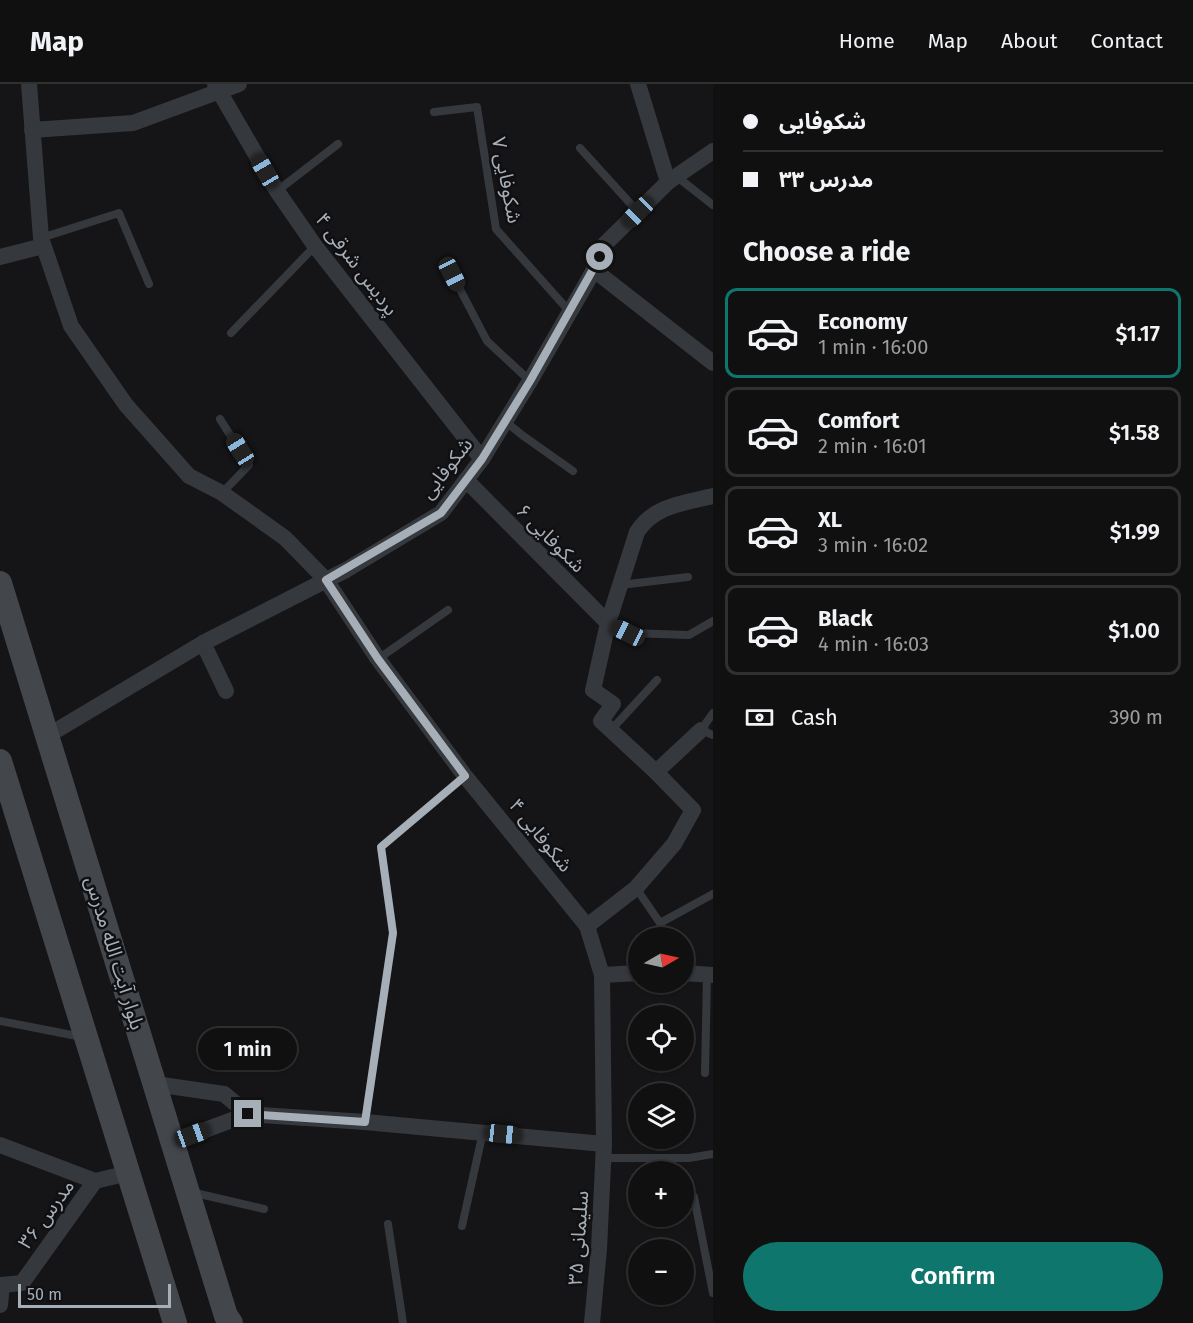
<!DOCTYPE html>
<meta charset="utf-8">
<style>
:root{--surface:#101011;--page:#19191a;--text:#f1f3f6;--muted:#9c9d9f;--line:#303031;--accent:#0f766e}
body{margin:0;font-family:"Fira Sans","Noto Sans Arabic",sans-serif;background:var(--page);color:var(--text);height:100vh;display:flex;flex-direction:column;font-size:22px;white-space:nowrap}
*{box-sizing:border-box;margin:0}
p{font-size:20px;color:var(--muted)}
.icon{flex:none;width:33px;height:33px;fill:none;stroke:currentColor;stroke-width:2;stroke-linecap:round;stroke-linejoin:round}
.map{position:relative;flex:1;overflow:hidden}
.drawer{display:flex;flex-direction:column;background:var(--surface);width:480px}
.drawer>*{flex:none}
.guide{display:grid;align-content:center;height:132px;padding:0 30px;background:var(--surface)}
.needle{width:39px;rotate:81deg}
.fabs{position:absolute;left:628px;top:843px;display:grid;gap:12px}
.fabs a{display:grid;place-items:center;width:66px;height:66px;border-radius:50%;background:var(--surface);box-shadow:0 2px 4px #0004,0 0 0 2px var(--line);font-size:30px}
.scale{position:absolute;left:18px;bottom:15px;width:153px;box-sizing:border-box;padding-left:6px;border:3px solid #a6aeb7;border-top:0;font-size:16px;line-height:21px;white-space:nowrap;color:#a6aeb7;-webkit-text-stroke:4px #101012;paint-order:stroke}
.end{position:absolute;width:27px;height:27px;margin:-14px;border:8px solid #a6aeb7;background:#111;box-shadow:0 0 0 3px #111}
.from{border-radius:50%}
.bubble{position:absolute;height:42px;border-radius:21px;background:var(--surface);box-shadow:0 2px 4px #0004,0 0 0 2px var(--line);font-size:20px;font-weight:600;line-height:42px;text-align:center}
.car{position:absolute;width:18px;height:36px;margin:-18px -9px;border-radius:8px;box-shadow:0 0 4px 2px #0007;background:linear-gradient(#222 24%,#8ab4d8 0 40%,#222 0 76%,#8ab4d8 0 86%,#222 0)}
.guide b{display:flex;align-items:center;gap:21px;height:57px;font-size:22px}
.guide b+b{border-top:2px solid var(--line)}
.guide i{width:15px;height:15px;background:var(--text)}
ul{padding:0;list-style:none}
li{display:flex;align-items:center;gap:18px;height:90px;margin:0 12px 9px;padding:0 18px;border:3px solid var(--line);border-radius:12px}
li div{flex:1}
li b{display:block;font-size:22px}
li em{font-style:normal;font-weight:600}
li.selected{border-color:var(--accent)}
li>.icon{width:54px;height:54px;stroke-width:1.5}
h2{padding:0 30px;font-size:27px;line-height:72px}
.pay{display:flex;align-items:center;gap:15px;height:66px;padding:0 30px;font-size:22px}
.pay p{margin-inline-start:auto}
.primary-button{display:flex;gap:12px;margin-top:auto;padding:12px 30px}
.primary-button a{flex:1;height:69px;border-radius:36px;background:var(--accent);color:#fff;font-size:24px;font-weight:600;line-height:69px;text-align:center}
header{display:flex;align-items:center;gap:36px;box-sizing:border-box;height:84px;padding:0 30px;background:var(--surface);border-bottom:2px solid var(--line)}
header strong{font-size:28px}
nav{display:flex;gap:33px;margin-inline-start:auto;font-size:21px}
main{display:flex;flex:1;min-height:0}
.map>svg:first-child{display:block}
</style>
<header>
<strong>Map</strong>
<nav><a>Home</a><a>Map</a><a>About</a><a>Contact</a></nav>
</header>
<main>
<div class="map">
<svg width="713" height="1239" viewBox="0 0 713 1239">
<rect width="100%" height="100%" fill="#151517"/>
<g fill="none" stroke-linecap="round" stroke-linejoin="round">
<!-- lane -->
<g stroke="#35383c" stroke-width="8">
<path d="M 434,28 L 477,23 L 496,145 L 569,227"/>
<path d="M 580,64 L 638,128"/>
<path d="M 676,92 L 713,121"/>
<path d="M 277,107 L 338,60"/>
<path d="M 41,154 L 119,129 L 149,200"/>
<path d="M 452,190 L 487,257 L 530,297"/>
<path d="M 231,249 L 315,162"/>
<path d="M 220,335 L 249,381 L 222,409"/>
<path d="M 505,337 L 522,351 L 573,387"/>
<path d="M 620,501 L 688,493"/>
<path d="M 608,539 L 628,549 L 689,551 L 713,537"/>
<path d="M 378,575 L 448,526"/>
<path d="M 713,629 L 701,646 L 713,651"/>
<path d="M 611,646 L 657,596"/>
<path d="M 636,804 L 660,839 L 665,854"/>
<path d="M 660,839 L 713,810"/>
<path d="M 0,937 L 82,953"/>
<path d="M 705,989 L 707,891"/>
<path d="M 365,1038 L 393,849 L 381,763 L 465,692"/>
<path d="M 604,1074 L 689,1074 L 713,1070"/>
<path d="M 191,1108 L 264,1125"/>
<path d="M 694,1113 L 713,1209"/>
<path d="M 388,1140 L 403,1239"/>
<path d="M 462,1142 L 483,1048"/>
</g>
<!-- street -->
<g stroke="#35383c" stroke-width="16">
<path d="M 29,0 L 41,154 L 71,242 L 126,321 L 189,392 L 222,409 L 285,454 L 326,496 L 378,575 L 465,692 L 587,842 L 602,891 L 604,1060 L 599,1165 L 592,1239"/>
<path d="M 215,0 L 277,107 L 315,162 L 482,375"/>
<path d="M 638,0 L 668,98"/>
<path d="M 32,46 L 133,39 L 239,0"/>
<path d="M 0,173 L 43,162"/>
<path d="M 594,186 L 713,279"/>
<path d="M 466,396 L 608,539"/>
<path d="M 203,559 L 226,607"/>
<path d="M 47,652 L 203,559 L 346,486 L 441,429 L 482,375 L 530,297 L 594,186 L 605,160 L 668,98 L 713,67"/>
<path d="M 656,688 L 701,646"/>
<path d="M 587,842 L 636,804 L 674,760 L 693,726 L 656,688 L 601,637 L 613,620 L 593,606 L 608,539 L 637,448 C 654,421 685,419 713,412"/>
<path d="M 684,889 L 713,891"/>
<path d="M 602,891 L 639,889"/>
<path d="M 155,1000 L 224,1010 L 248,1030"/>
<path d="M 173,1058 L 248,1030 L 365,1038 L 604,1060"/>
<path d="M 0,1061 L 95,1097 L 129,1089"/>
<path d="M 0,1201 L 22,1199 L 95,1097"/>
<path d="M 0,1221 L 2,1201"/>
</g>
<!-- secondary -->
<g stroke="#43474c" stroke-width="24">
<path d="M 0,499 L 226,1232 L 231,1239"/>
<path d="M 0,677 L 175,1239"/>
</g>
</g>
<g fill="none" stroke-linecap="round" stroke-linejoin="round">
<!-- route -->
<path stroke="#a6aeb7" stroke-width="8" d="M 248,1030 L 365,1038 L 393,849 L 381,763 L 465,692 L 378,575 L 326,496 L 441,429 L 482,375 L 530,297 L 600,173"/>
</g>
<g text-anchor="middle" stroke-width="5" stroke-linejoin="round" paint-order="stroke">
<!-- street labels -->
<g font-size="20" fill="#a6aeb7" stroke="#101012">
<text transform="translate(507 96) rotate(79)" y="7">شکوفایی ۷</text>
<text transform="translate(357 180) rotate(53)" y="7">پردیس شرقی ۴</text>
<text transform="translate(446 384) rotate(-52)" y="7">شکوفایی</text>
<text transform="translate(551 454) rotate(45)" y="7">شکوفایی ۶</text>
<text transform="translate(541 751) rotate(51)" y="7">شکوفایی ۴</text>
<text transform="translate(115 869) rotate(73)" y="7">بلوار آیت الله مدرس</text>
<text transform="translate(46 1130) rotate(-54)" y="7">مدرس ۳۶</text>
<text transform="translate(578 1154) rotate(-86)" y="7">سلیمانی ۳۵</text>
</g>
</g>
</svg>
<div class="fabs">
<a><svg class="needle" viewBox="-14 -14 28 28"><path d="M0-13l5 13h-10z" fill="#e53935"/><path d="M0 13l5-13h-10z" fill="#9c9d9f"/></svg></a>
<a><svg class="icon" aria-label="locate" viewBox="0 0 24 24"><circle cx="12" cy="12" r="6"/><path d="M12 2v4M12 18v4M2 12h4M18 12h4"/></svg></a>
<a><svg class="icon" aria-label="layers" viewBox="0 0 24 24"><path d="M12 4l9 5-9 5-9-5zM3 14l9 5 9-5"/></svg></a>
<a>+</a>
<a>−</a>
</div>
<div class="scale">50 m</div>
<i class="end from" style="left:600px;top:173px"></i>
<i class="end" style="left:248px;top:1030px"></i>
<div class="bubble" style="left:198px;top:944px;width:99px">1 min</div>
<i class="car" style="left:265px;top:87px;rotate:330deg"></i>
<i class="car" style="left:638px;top:128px;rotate:225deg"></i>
<i class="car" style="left:452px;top:190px;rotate:153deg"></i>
<i class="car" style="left:240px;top:366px;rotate:328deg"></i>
<i class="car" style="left:628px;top:549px;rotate:296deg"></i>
<i class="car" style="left:503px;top:1050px;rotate:96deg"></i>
<i class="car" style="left:192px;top:1051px;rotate:70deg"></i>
</div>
<section class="drawer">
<div class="guide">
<b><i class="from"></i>شکوفایی</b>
<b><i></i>مدرس ۳۳</b>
</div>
<h2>Choose a ride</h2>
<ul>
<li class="selected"><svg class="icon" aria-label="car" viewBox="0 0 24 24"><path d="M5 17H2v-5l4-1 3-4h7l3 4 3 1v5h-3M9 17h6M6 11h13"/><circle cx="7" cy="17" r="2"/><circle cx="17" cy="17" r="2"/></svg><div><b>Economy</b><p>1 min · 16:00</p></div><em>$1.17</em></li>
<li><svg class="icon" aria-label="car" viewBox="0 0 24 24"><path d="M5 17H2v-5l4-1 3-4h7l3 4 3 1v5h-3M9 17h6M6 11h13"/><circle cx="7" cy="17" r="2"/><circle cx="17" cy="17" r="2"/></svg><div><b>Comfort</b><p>2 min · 16:01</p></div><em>$1.58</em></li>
<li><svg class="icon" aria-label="car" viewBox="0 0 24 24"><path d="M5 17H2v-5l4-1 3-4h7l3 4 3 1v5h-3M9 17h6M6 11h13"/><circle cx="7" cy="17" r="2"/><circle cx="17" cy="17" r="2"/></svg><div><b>XL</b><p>3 min · 16:02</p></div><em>$1.99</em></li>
<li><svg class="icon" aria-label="car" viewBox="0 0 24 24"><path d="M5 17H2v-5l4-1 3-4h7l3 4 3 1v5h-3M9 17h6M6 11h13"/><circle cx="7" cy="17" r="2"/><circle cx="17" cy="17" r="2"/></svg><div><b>Black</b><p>4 min · 16:03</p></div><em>$1.00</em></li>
</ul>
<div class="pay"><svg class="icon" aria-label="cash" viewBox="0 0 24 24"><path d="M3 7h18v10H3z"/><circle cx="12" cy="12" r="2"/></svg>Cash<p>390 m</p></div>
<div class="primary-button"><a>Confirm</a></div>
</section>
</main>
